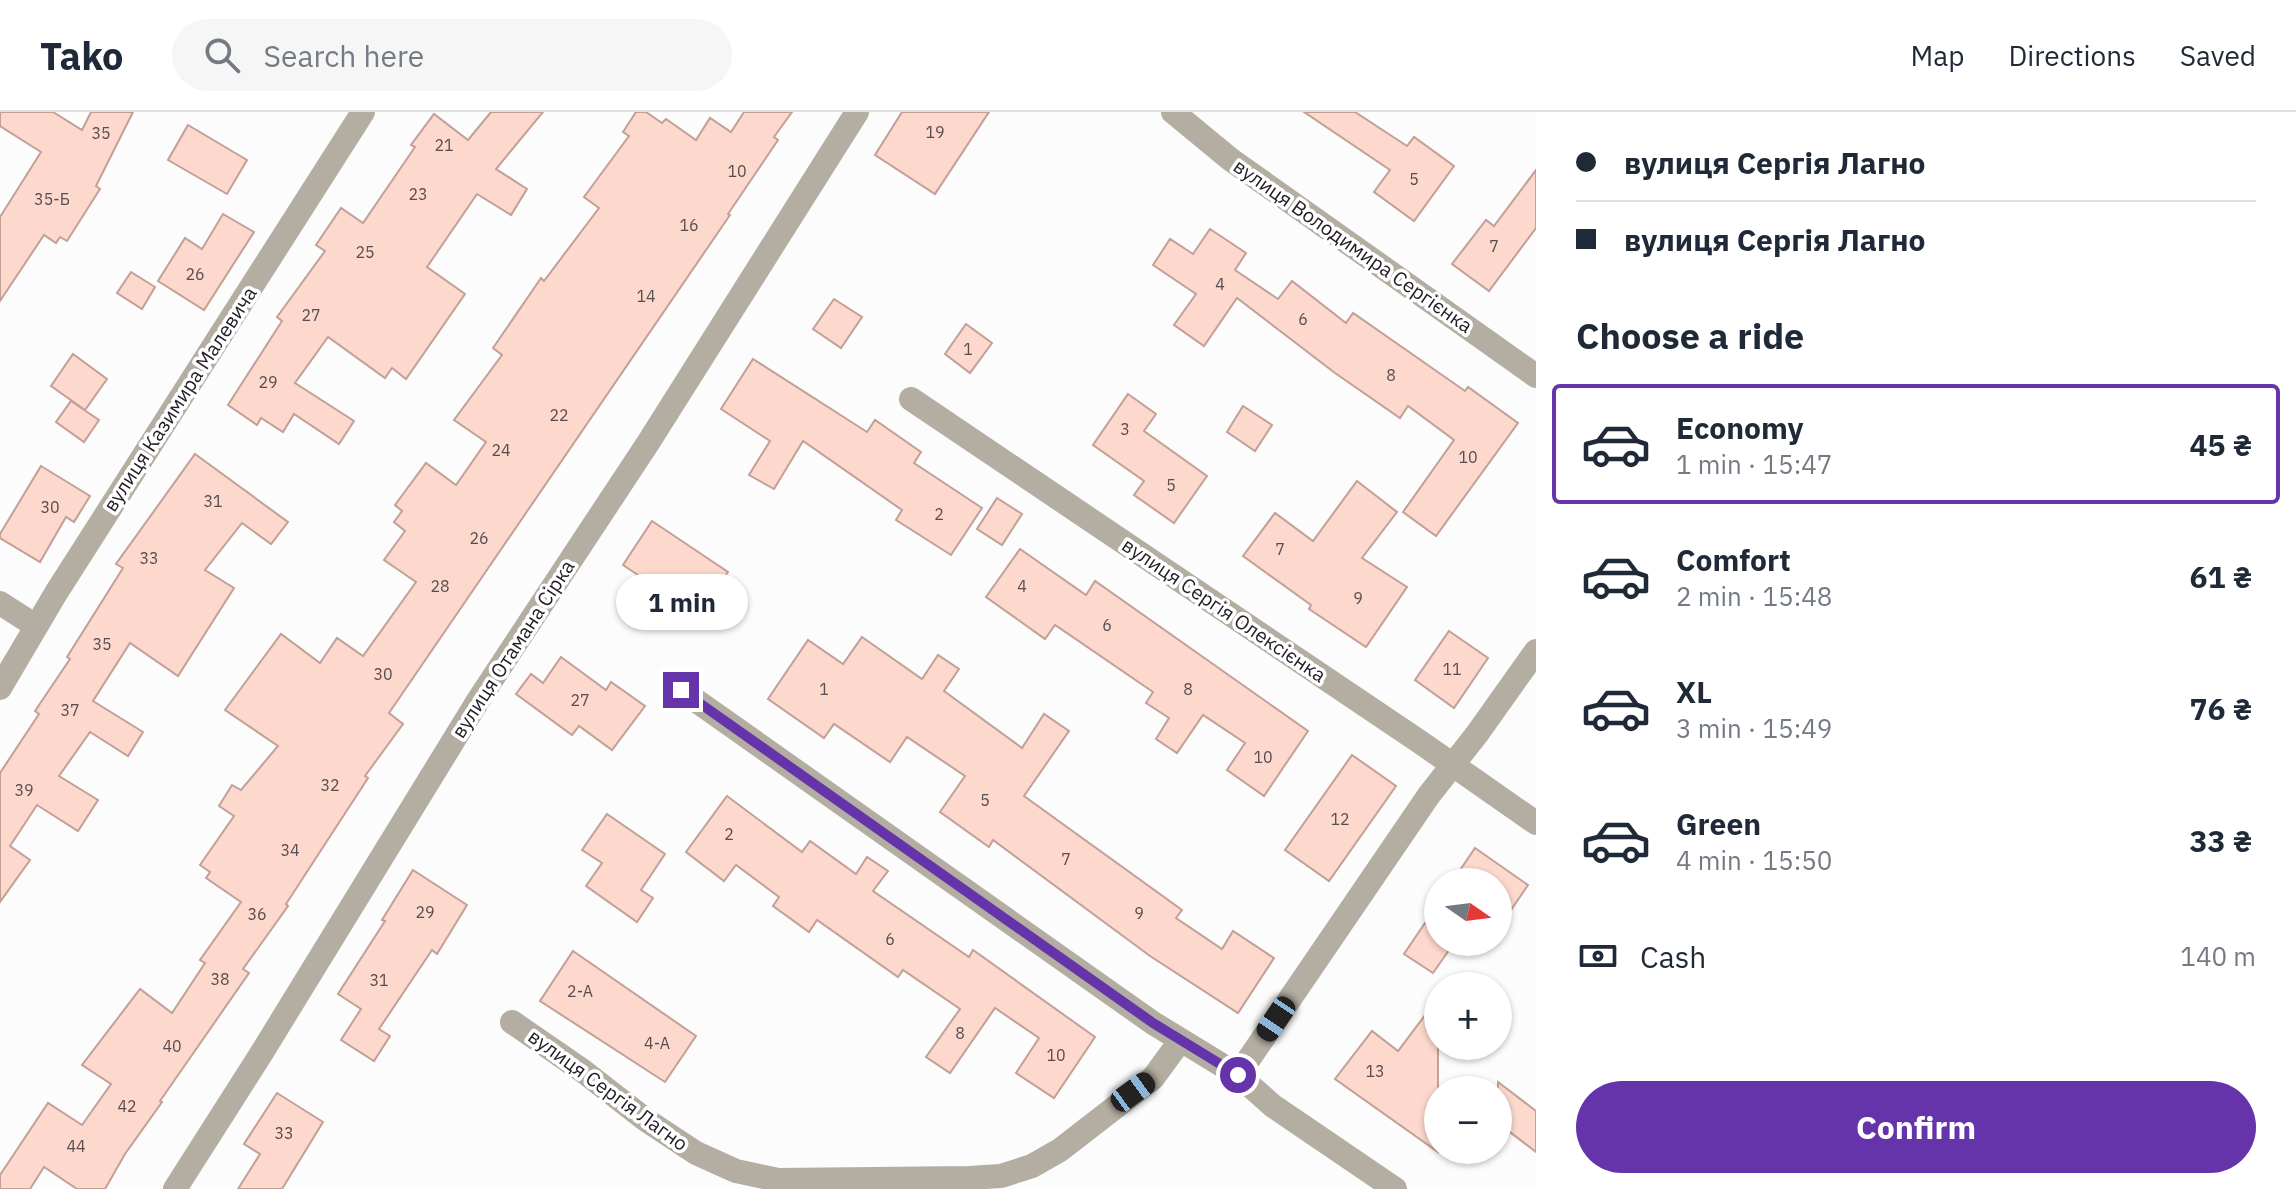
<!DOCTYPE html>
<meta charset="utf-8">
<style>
:root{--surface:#fff;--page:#f6f6f7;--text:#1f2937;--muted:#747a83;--line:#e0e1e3;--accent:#6533aa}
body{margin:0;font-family:"IBM Plex Sans",sans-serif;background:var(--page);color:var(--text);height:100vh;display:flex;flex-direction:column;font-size:30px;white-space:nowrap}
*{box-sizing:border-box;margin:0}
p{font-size:26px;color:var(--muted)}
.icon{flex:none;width:44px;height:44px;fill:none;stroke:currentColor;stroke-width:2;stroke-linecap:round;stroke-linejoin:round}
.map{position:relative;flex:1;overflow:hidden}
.side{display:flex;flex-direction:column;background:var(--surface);width:760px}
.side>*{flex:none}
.top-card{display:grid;align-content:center;height:176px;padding:0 40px;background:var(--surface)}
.needle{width:52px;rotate:104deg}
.controls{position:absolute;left:1424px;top:756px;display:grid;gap:16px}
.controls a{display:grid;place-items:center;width:88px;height:88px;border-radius:50%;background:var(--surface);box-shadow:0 2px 6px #0004;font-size:40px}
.end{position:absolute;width:36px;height:36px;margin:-18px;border:10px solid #6533aa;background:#fff;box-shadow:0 0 0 4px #fff}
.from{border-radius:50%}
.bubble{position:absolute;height:56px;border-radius:28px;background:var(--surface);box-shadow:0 2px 6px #0004;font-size:26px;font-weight:700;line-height:56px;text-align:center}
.car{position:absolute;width:24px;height:48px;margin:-24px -12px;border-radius:10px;box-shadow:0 0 6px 2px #0007;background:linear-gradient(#222 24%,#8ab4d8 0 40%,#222 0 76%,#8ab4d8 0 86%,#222 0)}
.top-card b{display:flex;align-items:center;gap:28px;height:76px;font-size:30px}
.top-card b+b{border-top:2px solid var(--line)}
.top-card i{width:20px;height:20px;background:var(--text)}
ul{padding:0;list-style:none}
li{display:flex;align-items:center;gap:24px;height:120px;margin:0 16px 12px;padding:0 24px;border:4px solid transparent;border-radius:8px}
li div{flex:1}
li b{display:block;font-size:30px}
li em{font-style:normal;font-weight:700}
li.on{border-color:var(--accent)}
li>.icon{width:72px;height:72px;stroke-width:1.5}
h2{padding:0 40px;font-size:36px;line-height:96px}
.pay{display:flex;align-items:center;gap:20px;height:88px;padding:0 40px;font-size:30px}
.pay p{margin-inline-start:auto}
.primary-button{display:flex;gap:16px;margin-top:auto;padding:16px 40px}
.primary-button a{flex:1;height:92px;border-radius:48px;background:var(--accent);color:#fff;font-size:32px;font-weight:700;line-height:92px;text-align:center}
header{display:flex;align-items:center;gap:48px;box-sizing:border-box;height:112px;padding:0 40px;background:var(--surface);border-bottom:2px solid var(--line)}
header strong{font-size:38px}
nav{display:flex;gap:44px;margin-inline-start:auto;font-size:28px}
.search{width:560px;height:72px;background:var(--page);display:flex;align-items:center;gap:20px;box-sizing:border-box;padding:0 28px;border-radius:44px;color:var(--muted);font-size:30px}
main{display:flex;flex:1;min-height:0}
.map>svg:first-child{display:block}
</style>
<header>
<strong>Tako</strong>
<div class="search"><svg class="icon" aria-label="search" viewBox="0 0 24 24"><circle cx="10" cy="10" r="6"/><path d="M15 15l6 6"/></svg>Search here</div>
<nav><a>Map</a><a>Directions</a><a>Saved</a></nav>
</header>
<main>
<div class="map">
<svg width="1536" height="1077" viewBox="0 0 1536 1077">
<rect width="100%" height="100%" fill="#fcfcfc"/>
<!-- building -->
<g fill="#fcd8cd" stroke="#c2a097" stroke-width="2">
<path d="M 0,0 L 53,0 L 82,18 L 91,0 L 133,0 L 96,74 L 100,77 L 67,129 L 60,125 L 56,131 L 44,123 L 0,189 L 0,105 L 41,40 L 0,14 Z"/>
<path d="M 491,0 L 543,0 L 496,57 L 527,77 L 511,103 L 477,82 L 427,155 L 465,182 L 406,267 L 392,256 L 385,266 L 328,225 L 295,271 L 354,309 L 339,332 L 294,302 L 283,320 L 261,306 L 257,313 L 228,293 L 282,209 L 277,205 L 325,139 L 316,133 L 341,96 L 363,111 L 415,35 L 411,33 L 434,2 L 468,28 Z"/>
<path d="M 636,0 L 646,0 L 662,11 L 666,7 L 696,28 L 710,6 L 731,20 L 744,0 L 792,0 L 774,25 L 778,28 L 728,102 L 730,103 L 389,601 L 403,612 L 365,664 L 368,666 L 286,792 L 288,794 L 243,857 L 249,861 L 160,989 L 162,990 L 125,1042 L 105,1077 L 77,1077 L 44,1055 L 30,1077 L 0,1077 L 0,1063 L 48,991 L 82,1013 L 111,972 L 82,953 L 140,877 L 172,901 L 205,851 L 200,848 L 241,790 L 206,766 L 210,760 L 200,753 L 234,704 L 219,694 L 232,673 L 241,678 L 278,634 L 225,598 L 281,522 L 320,551 L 337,526 L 363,544 L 416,470 L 384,448 L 405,419 L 394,410 L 402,399 L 395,393 L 426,351 L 456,373 L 486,330 L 454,308 L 502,243 L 493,236 L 541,166 L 544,169 L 599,96 L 584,85 L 629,24 L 623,20 Z"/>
<path d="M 902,0 L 989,0 L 935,82 L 875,43 Z"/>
<path d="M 1304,0 L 1355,0 L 1407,34 L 1414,25 L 1454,54 L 1414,109 L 1374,80 L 1390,58 Z"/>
<path d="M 188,13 L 247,48 L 227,82 L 168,48 Z"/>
<path d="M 1536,58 L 1536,116 L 1489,179 L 1452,152 L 1486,108 L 1494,114 Z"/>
<path d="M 223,102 L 254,120 L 204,198 L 158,169 L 185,126 L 202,137 Z"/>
<path d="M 1210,117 L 1246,141 L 1235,158 L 1278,187 L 1292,169 L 1346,211 L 1353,201 L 1465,279 L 1468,275 L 1518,311 L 1436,424 L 1403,400 L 1454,328 L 1408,294 L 1400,306 L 1335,261 L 1237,186 L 1204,234 L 1174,213 L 1196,182 L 1153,153 L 1170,127 L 1193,142 Z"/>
<path d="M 131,160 L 155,175 L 142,197 L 117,181 Z"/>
<path d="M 834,187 L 862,205 L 841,236 L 813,217 Z"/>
<path d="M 966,212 L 992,231 L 970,261 L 945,242 Z"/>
<path d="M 73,242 L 107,267 L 85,298 L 51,274 Z"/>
<path d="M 753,247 L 867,320 L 875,308 L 921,340 L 914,351 L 982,396 L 951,443 L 896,408 L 902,398 L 803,329 L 774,377 L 749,363 L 770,329 L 721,297 Z"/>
<path d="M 1128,282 L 1156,302 L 1144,319 L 1207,364 L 1174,411 L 1134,383 L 1144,369 L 1093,333 Z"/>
<path d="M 71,289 L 99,308 L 84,330 L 56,310 Z"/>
<path d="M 1243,294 L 1272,313 L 1255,339 L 1227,320 Z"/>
<path d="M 195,342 L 288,410 L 271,432 L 242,411 L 205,458 L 234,476 L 178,564 L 130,531 L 93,589 L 143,620 L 128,644 L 90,620 L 59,664 L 98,688 L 78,719 L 37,693 L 10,734 L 30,748 L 0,790 L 0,661 L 39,602 L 35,599 L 70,547 L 67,545 L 123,456 L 116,452 Z"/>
<path d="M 41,354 L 90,384 L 74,410 L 66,405 L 40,450 L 0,426 L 0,422 Z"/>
<path d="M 1357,369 L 1397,400 L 1362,446 L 1407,475 L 1366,535 L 1309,497 L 1311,493 L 1243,444 L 1275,401 L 1313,429 Z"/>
<path d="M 997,386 L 1022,402 L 1002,433 L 977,417 Z"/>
<path d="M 652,409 L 728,460 L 697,499 L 679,485 L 677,489 L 623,453 Z"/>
<path d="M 1020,437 L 1086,483 L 1095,469 L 1308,619 L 1264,684 L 1227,658 L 1245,631 L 1203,603 L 1177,641 L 1156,627 L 1169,606 L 1146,591 L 1153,580 L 1055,513 L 1045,527 L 986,485 Z"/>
<path d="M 1449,519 L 1488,546 L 1454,596 L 1415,568 Z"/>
<path d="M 862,525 L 922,567 L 938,543 L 959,557 L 944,579 L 1022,636 L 1044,602 L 1069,619 L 1024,684 L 1182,798 L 1176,806 L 1222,837 L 1233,819 L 1274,846 L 1238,901 L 1150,844 L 993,728 L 989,735 L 940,700 L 965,664 L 907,625 L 890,650 L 834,612 L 824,626 L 768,587 L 808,528 L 843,552 Z"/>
<path d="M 561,545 L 606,578 L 611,570 L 645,594 L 612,638 L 579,614 L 572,623 L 516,582 L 531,562 L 543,571 Z"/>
<path d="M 1352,643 L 1396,674 L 1329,769 L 1285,738 Z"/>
<path d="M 727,684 L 802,740 L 810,729 L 856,762 L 867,745 L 888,759 L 873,779 L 969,845 L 973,838 L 1095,925 L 1054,986 L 1016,961 L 1039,926 L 995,896 L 950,961 L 926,945 L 960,897 L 903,858 L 898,865 L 817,808 L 809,820 L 773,794 L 779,785 L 736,753 L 724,769 L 686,740 Z"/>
<path d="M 607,702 L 665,742 L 641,778 L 653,786 L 637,810 L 586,774 L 602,751 L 582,738 Z"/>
<path d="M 1475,736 L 1528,773 L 1498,817 L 1498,770 L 1452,770 Z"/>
<path d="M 413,758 L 467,793 L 437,842 L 432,838 L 379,917 L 390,924 L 374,949 L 341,928 L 361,897 L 338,882 L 385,809 L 382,808 Z"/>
<path d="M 1425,811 L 1438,820 L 1438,830 L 1454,831 L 1433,861 L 1404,842 Z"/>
<path d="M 573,839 L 696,924 L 665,970 L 540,889 Z"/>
<path d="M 1438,886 L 1438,1040 L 1335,967 L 1372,919 L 1398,939 Z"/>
<path d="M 1498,970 L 1536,999 L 1536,1040 L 1498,1011 Z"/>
<path d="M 277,981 L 323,1010 L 282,1077 L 238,1077 L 260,1042 L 244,1032 Z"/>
</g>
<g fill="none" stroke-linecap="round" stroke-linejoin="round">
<!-- minor -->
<g stroke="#b4ada1" stroke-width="24">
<path d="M 1173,0 L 1230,47 L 1536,264"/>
<path d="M 911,287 L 1420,630 L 1536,711"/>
<path d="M 0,491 L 36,514"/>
<path d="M 0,576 L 56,481 L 363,0"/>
<path d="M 681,578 L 1153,911 L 1238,963 L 1273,994 L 1395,1077"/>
<path d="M 512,910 L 583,959 L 646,1008 L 696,1041 L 736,1059 L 778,1068 L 969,1066 L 1001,1064 L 1032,1054 L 1060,1038 L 1153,966 L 1180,929"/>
<path d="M 1238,963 L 1429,683 L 1477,622 L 1536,539"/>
<path d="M 175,1077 L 261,942 L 479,587 L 648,331 L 857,0"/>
</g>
</g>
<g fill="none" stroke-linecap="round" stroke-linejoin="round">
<!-- route -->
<path stroke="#6533aa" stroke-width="10" d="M 681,578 L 1153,911 L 1238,963"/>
</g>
<g text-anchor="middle" stroke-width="7" stroke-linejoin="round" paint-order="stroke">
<!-- number labels -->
<g font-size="16" fill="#584c50">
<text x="935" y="26">19</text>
<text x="101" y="27">35</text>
<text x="444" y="39">21</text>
<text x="737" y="65">10</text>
<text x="1414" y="73">5</text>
<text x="418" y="88">23</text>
<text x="52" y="93">35-Б</text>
<text x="689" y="119">16</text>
<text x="1494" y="140">7</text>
<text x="365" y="146">25</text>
<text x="195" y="168">26</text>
<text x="1220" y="178">4</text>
<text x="646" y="190">14</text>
<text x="311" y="209">27</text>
<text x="1303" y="213">6</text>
<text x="968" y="243">1</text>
<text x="1391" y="269">8</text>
<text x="268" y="276">29</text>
<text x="559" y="309">22</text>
<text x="1125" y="323">3</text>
<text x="501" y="344">24</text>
<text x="1468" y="351">10</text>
<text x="1171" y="379">5</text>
<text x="213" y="395">31</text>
<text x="50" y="401">30</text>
<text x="939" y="408">2</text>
<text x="479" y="432">26</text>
<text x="1280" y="443">7</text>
<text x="149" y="452">33</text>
<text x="440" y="480">28</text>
<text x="1022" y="480">4</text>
<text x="1358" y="492">9</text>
<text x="1107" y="519">6</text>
<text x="102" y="538">35</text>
<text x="1452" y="563">11</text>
<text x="383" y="568">30</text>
<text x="824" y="583">1</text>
<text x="1188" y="583">8</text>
<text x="580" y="594">27</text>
<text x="70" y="604">37</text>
<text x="1263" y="651">10</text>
<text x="330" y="679">32</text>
<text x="24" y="684">39</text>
<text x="985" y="694">5</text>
<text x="1340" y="713">12</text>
<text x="729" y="728">2</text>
<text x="290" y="744">34</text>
<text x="1066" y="753">7</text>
<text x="425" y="806">29</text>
<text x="1139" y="807">9</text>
<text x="257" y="808">36</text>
<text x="890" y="833">6</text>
<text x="220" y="873">38</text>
<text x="379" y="874">31</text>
<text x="580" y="885">2-А</text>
<text x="960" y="927">8</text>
<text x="657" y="937">4-А</text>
<text x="172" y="940">40</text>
<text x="1056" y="949">10</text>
<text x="1375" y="965">13</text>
<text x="127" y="1000">42</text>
<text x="284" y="1027">33</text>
<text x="76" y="1040">44</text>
</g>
<!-- street labels -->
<g font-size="20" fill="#211d27" stroke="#fff">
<text transform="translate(1353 134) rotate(35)" y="7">вулиця Володимира Сергієнка</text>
<text transform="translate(180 287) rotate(-57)" y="7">вулиця Казимира Малевича</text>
<text transform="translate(1224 498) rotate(34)" y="7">вулиця Сергія Олексієнка</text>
<text transform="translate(513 537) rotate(-57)" y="7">вулиця Отамана Сірка</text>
<text transform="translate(608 978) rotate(36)" y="7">вулиця Сергія Лагно</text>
</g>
</g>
</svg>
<div class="controls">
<a><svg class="needle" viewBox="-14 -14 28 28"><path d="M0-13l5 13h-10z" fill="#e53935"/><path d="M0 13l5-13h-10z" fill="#747a83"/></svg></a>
<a>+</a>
<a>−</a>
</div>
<i class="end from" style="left:1238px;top:963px"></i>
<i class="end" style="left:681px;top:578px"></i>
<div class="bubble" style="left:616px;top:462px;width:132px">1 min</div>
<i class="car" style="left:1276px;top:907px;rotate:214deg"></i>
<i class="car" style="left:1133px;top:980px;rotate:54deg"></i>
</div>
<section class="side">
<div class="top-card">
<b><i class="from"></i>вулиця Сергія Лагно</b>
<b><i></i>вулиця Сергія Лагно</b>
</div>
<h2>Choose a ride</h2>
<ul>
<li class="on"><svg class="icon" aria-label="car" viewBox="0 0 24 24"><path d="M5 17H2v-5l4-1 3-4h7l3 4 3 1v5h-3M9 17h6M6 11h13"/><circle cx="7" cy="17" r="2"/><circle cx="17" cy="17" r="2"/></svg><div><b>Economy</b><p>1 min · 15:47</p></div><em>45 ₴</em></li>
<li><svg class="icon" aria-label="car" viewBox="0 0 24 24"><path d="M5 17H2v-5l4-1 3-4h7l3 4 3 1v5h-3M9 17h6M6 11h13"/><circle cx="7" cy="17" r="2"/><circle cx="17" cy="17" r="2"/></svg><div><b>Comfort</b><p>2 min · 15:48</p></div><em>61 ₴</em></li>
<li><svg class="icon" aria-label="car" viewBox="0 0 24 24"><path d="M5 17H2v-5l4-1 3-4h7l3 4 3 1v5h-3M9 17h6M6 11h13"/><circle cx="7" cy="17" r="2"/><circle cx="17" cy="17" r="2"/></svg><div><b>XL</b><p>3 min · 15:49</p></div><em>76 ₴</em></li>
<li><svg class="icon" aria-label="car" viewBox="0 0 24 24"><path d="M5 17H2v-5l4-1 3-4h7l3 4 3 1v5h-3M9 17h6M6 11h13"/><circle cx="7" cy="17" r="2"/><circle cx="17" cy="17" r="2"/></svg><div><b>Green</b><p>4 min · 15:50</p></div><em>33 ₴</em></li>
</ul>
<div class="pay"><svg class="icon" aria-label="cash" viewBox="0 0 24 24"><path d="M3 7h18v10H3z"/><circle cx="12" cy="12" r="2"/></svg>Cash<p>140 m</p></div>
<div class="primary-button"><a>Confirm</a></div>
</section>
</main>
